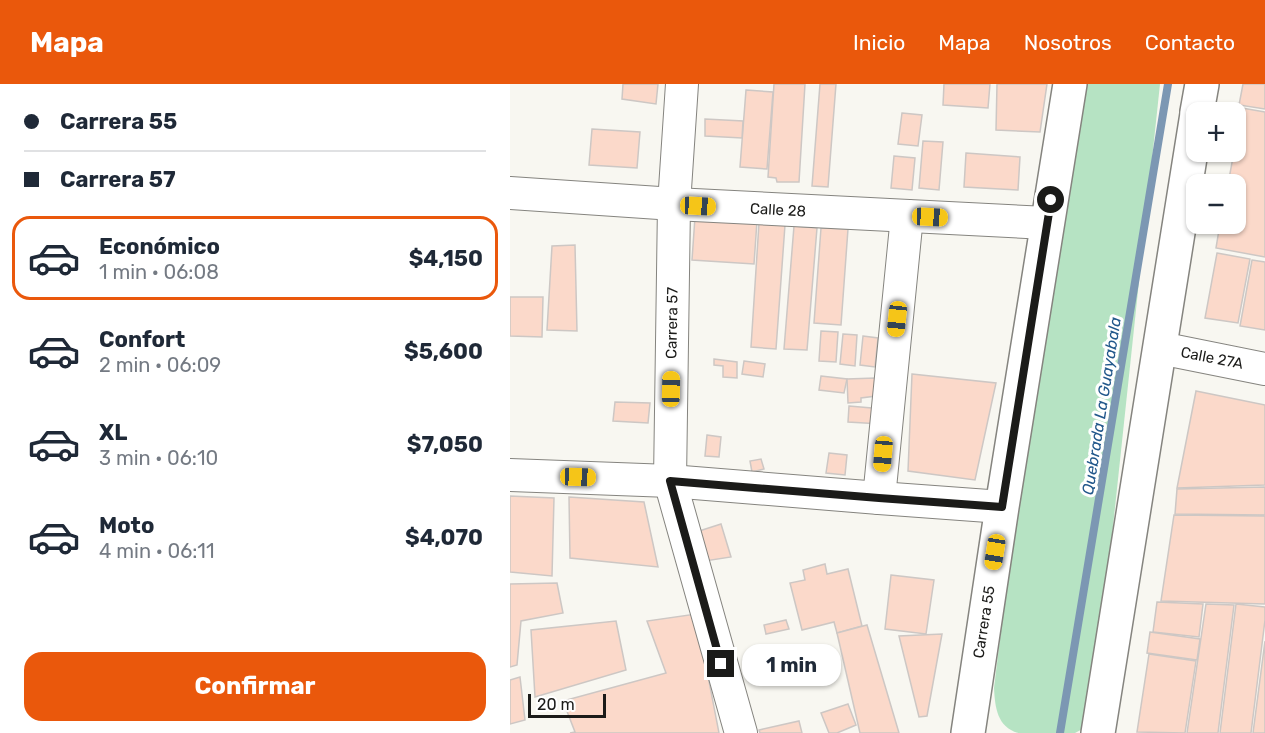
<!DOCTYPE html>
<html lang="es">
<meta charset="utf-8">
<style>
:root{--surface:#fff;--page:#f2f2f3;--text:#1f2937;--muted:#747a83;--line:#e0e1e3;--accent:#ea580c}
body{margin:0;font-family:Rubik,sans-serif;background:var(--page);color:var(--text);height:100vh;display:flex;flex-direction:column;font-size:22px;white-space:nowrap}
*{box-sizing:border-box;margin:0}
p{font-size:20px;color:var(--muted)}
.icon{flex:none;width:33px;height:33px;fill:none;stroke:currentColor;stroke-width:2;stroke-linecap:round;stroke-linejoin:round}
.map{position:relative;flex:1;overflow:hidden}
.panel{display:flex;flex-direction:column;background:var(--surface);width:510px}
.panel>*{flex:none}
.guide{display:grid;align-content:center;height:132px;padding:0 24px;background:var(--surface)}
.fabs{position:absolute;left:676px;top:18px;display:grid;gap:12px}
.fabs a{display:grid;place-items:center;width:60px;height:60px;border-radius:12px;background:var(--surface);box-shadow:0 2px 4px #0004;font-size:30px}
.scale{position:absolute;left:18px;bottom:15px;width:78px;box-sizing:border-box;padding-left:6px;border:3px solid #1b1b19;border-top:0;font-size:16px;line-height:21px;white-space:nowrap;color:#1b1b19;-webkit-text-stroke:4px #fff;paint-order:stroke}
.end{position:absolute;width:27px;height:27px;margin:-14px;border:8px solid #1b1b19;background:#fff;box-shadow:0 0 0 3px #fff}
.from{border-radius:50%}
.bubble{position:absolute;height:42px;border-radius:18px;background:var(--surface);box-shadow:0 2px 4px #0004;font-size:20px;font-weight:700;line-height:42px;text-align:center}
.car{position:absolute;width:18px;height:36px;margin:-18px -9px;border-radius:8px;box-shadow:0 0 4px 2px #0007;background:linear-gradient(#f5c518 24%,#345 0 40%,#f5c518 0 76%,#345 0 86%,#f5c518 0)}
.guide b{display:flex;align-items:center;gap:21px;height:57px;font-size:22px}
.guide b+b{border-top:2px solid var(--line)}
.guide i{width:15px;height:15px;background:var(--text)}
ul{padding:0;list-style:none}
li{display:flex;align-items:center;gap:18px;height:84px;margin:0 12px 9px;padding:0 12px;border:3px solid transparent;border-radius:18px}
li div{flex:1}
li b{display:block;font-size:22px}
li em{font-style:normal;font-weight:700}
li.selected{border-color:var(--accent)}
li>.icon{width:54px;height:54px;stroke-width:1.5}
.primary-button{display:flex;gap:12px;margin-top:auto;padding:12px 24px}
.primary-button a{flex:1;height:69px;border-radius:18px;background:var(--accent);color:#fff;font-size:24px;font-weight:700;line-height:69px;text-align:center}
header{display:flex;align-items:center;gap:36px;box-sizing:border-box;height:84px;padding:0 30px;background:var(--accent);color:#fff}
header strong{font-size:28px}
nav{display:flex;gap:33px;margin-inline-start:auto;font-size:21px}
main{display:flex;flex:1;min-height:0}
.map>svg:first-child{display:block}
</style>
<header>
<strong>Mapa</strong>
<nav><a>Inicio</a><a>Mapa</a><a>Nosotros</a><a>Contacto</a></nav>
</header>
<main>
<section class="panel">
<div class="guide">
<b><i class="from"></i>Carrera 55</b>
<b><i></i>Carrera 57</b>
</div>
<ul>
<li class="selected"><svg class="icon" aria-label="car" viewBox="0 0 24 24"><path d="M5 17H2v-5l4-1 3-4h7l3 4 3 1v5h-3M9 17h6M6 11h13"/><circle cx="7" cy="17" r="2"/><circle cx="17" cy="17" r="2"/></svg><div><b>Económico</b><p>1 min · 06:08</p></div><em>$4,150</em></li>
<li><svg class="icon" aria-label="car" viewBox="0 0 24 24"><path d="M5 17H2v-5l4-1 3-4h7l3 4 3 1v5h-3M9 17h6M6 11h13"/><circle cx="7" cy="17" r="2"/><circle cx="17" cy="17" r="2"/></svg><div><b>Confort</b><p>2 min · 06:09</p></div><em>$5,600</em></li>
<li><svg class="icon" aria-label="car" viewBox="0 0 24 24"><path d="M5 17H2v-5l4-1 3-4h7l3 4 3 1v5h-3M9 17h6M6 11h13"/><circle cx="7" cy="17" r="2"/><circle cx="17" cy="17" r="2"/></svg><div><b>XL</b><p>3 min · 06:10</p></div><em>$7,050</em></li>
<li><svg class="icon" aria-label="car" viewBox="0 0 24 24"><path d="M5 17H2v-5l4-1 3-4h7l3 4 3 1v5h-3M9 17h6M6 11h13"/><circle cx="7" cy="17" r="2"/><circle cx="17" cy="17" r="2"/></svg><div><b>Moto</b><p>4 min · 06:11</p></div><em>$4,070</em></li>
</ul>
<div class="primary-button"><a>Confirmar</a></div>
</section>
<div class="map">
<svg width="755" height="649" viewBox="0 0 755 649">
<rect width="100%" height="100%" fill="#f8f7f1"/>
<!-- green -->
<path fill="#b6e3c3" d="M 566,0 L 650,0 L 582,640 L 565,649 L 508,649 C 487,643 485,623 484,604 L 549,70 Z"/>
<g fill="none" stroke-linecap="round" stroke-linejoin="round">
<!-- stream -->
<path stroke="#7c97b3" stroke-width="8" d="M 550,649 L 658,0"/>
</g>
<!-- building -->
<g fill="#fbd9ca" stroke="#cdc7c4" stroke-width="1.5">
<path d="M 113,0 L 148,0 L 146,20 L 112,15 Z"/>
<path d="M 264,0 L 295,0 L 289,98 L 267,98 L 266,94 L 258,93 Z"/>
<path d="M 310,0 L 326,0 L 318,103 L 302,102 Z"/>
<path d="M 434,0 L 480,0 L 478,24 L 433,21 Z"/>
<path d="M 487,0 L 537,0 L 530,48 L 486,46 Z"/>
<path d="M 733,0 L 755,0 L 755,25 L 729,21 Z"/>
<path d="M 236,6 L 263,8 L 257,85 L 230,83 Z"/>
<path d="M 732,24 L 755,28 L 755,173 L 706,164 L 710,140 L 726,140 L 726,100 L 718,100 L 724,68 L 726,68 L 726,57 Z"/>
<path d="M 392,29 L 412,31 L 408,62 L 388,60 Z"/>
<path d="M 195,35 L 233,37 L 232,54 L 195,52 Z"/>
<path d="M 82,45 L 130,48 L 127,84 L 79,81 Z"/>
<path d="M 413,57 L 433,58 L 429,106 L 409,104 Z"/>
<path d="M 456,69 L 510,73 L 508,106 L 454,103 Z"/>
<path d="M 384,72 L 405,74 L 402,106 L 381,104 Z"/>
<path d="M 185,133 L 247,137 L 244,180 L 182,176 Z"/>
<path d="M 249,139 L 275,141 L 266,265 L 241,263 Z"/>
<path d="M 284,142 L 307,144 L 297,266 L 274,265 Z"/>
<path d="M 311,144 L 338,145 L 331,241 L 304,239 Z"/>
<path d="M 65,161 L 67,247 L 37,246 L 42,162 Z"/>
<path d="M 707,169 L 740,175 L 728,239 L 695,234 Z"/>
<path d="M 742,176 L 755,178 L 755,246 L 730,242 Z"/>
<path d="M 0,213 L 33,213 L 32,253 L 0,252 Z"/>
<path d="M 311,247 L 328,248 L 326,278 L 309,277 Z"/>
<path d="M 333,250 L 347,251 L 345,282 L 330,280 Z"/>
<path d="M 353,252 L 368,254 L 365,283 L 350,281 Z"/>
<path d="M 204,275 L 227,278 L 227,294 L 213,293 L 213,282 L 204,281 Z"/>
<path d="M 234,277 L 255,280 L 253,293 L 232,290 Z"/>
<path d="M 402,290 L 486,299 L 465,396 L 398,387 Z"/>
<path d="M 311,292 L 337,295 L 334,309 L 309,306 Z"/>
<path d="M 365,294 L 366,312 L 351,314 L 351,318 L 338,319 L 337,295 Z"/>
<path d="M 686,307 L 755,321 L 755,401 L 667,404 Z"/>
<path d="M 105,318 L 140,319 L 138,339 L 103,337 Z"/>
<path d="M 339,322 L 373,325 L 371,340 L 338,338 Z"/>
<path d="M 197,351 L 211,353 L 209,373 L 195,372 Z"/>
<path d="M 319,369 L 337,371 L 335,391 L 316,389 Z"/>
<path d="M 251,375 L 254,385 L 242,388 L 240,377 Z"/>
<path d="M 755,403 L 755,431 L 665,430 L 667,405 Z"/>
<path d="M 0,412 L 44,414 L 42,492 L 0,488 Z"/>
<path d="M 59,413 L 134,418 L 148,483 L 60,474 Z"/>
<path d="M 664,431 L 755,432 L 755,520 L 651,517 Z"/>
<path d="M 211,440 L 221,473 L 195,477 L 186,448 Z"/>
<path d="M 315,480 L 317,490 L 338,485 L 352,542 L 327,549 L 324,538 L 292,546 L 280,499 L 295,496 L 293,486 Z"/>
<path d="M 381,491 L 424,496 L 416,550 L 375,545 Z"/>
<path d="M 47,499 L 53,529 L 11,537 L 7,581 L 0,583 L 0,500 Z"/>
<path d="M 647,518 L 693,520 L 689,553 L 643,548 Z"/>
<path d="M 696,520 L 724,521 L 708,649 L 677,649 Z"/>
<path d="M 726,520 L 755,523 L 755,536 L 741,649 L 710,649 Z"/>
<path d="M 186,530 L 209,649 L 60,649 L 65,648 L 53,617 L 156,589 L 137,537 Z"/>
<path d="M 276,536 L 279,545 L 256,550 L 254,541 Z"/>
<path d="M 106,537 L 116,586 L 25,613 L 21,546 Z"/>
<path d="M 357,541 L 389,649 L 350,649 L 327,549 Z"/>
<path d="M 640,548 L 690,555 L 687,576 L 637,569 Z"/>
<path d="M 432,550 L 417,632 L 409,633 L 389,552 Z"/>
<path d="M 755,557 L 755,649 L 743,649 Z"/>
<path d="M 639,570 L 686,577 L 675,649 L 627,648 Z"/>
<path d="M 10,593 L 15,636 L 0,640 L 0,596 Z"/>
<path d="M 338,620 L 346,641 L 327,649 L 319,649 L 311,629 Z"/>
<path d="M 289,637 L 292,649 L 250,649 L 249,646 Z"/>
</g>
<g fill="none" stroke-linecap="round" stroke-linejoin="round">
<!-- minor casing -->
<g stroke="#85847f" stroke-width="34">
<g id="minor">
<path d="M 172,0 L 164,120 L 160,397 L 231,649"/>
<path d="M 0,109 L 164,120 L 537,139"/>
<path d="M 650,264 L 755,285"/>
<path d="M 0,391 L 160,397 L 369,414 L 492,423"/>
<path d="M 369,414 L 397,132"/>
</g>
</g>
<!-- tertiary casing -->
<g stroke="#85847f" stroke-width="36">
<g id="tertiary">
<path d="M 687,28 L 692,0"/>
<path d="M 458,649 L 492,423 L 560,0"/>
<path d="M 588,649 L 687,30"/>
</g>
</g>
<!-- minor -->
<use href="#minor" stroke="#fff" stroke-width="32"/>
<!-- tertiary -->
<use href="#tertiary" stroke="#fff" stroke-width="33"/>
</g>
<g fill="none" stroke-linecap="round" stroke-linejoin="round">
<!-- route -->
<path stroke="#1b1b19" stroke-width="8" d="M 211,580 L 160,397 L 369,414 L 492,423 L 541,116"/>
</g>
<g text-anchor="middle" stroke-width="6" stroke-linejoin="round" paint-order="stroke">
<!-- street labels -->
<g font-size="15" fill="#1b1b19" stroke="#fff">
<text transform="translate(268 126) rotate(3)" y="5">Calle 28</text>
<text transform="translate(162 239) rotate(-89)" y="5">Carrera 57</text>
<text transform="translate(702 274) rotate(11)" y="5">Calle 27A</text>
<text transform="translate(474 538) rotate(-81)" y="5">Carrera 55</text>
</g>
<!-- water labels -->
<g font-size="16" font-style="italic" fill="#22588b" stroke="#fff">
<text transform="translate(591 322) rotate(-81)" y="6">Quebrada La Guayabala</text>
</g>
</g>
</svg>
<div class="fabs">
<a>+</a>
<a>−</a>
</div>
<div class="scale">20 m</div>
<i class="end from" style="left:541px;top:116px"></i>
<i class="end" style="left:211px;top:580px"></i>
<div class="bubble" style="left:232px;top:560px;width:99px">1 min</div>
<i class="car" style="left:188px;top:122px;rotate:93deg"></i>
<i class="car" style="left:420px;top:133px;rotate:93deg"></i>
<i class="car" style="left:387px;top:235px;rotate:186deg"></i>
<i class="car" style="left:161px;top:305px;rotate:1deg"></i>
<i class="car" style="left:373px;top:370px;rotate:185deg"></i>
<i class="car" style="left:68px;top:393px;rotate:92deg"></i>
<i class="car" style="left:485px;top:468px;rotate:189deg"></i>
</div>
</main>
